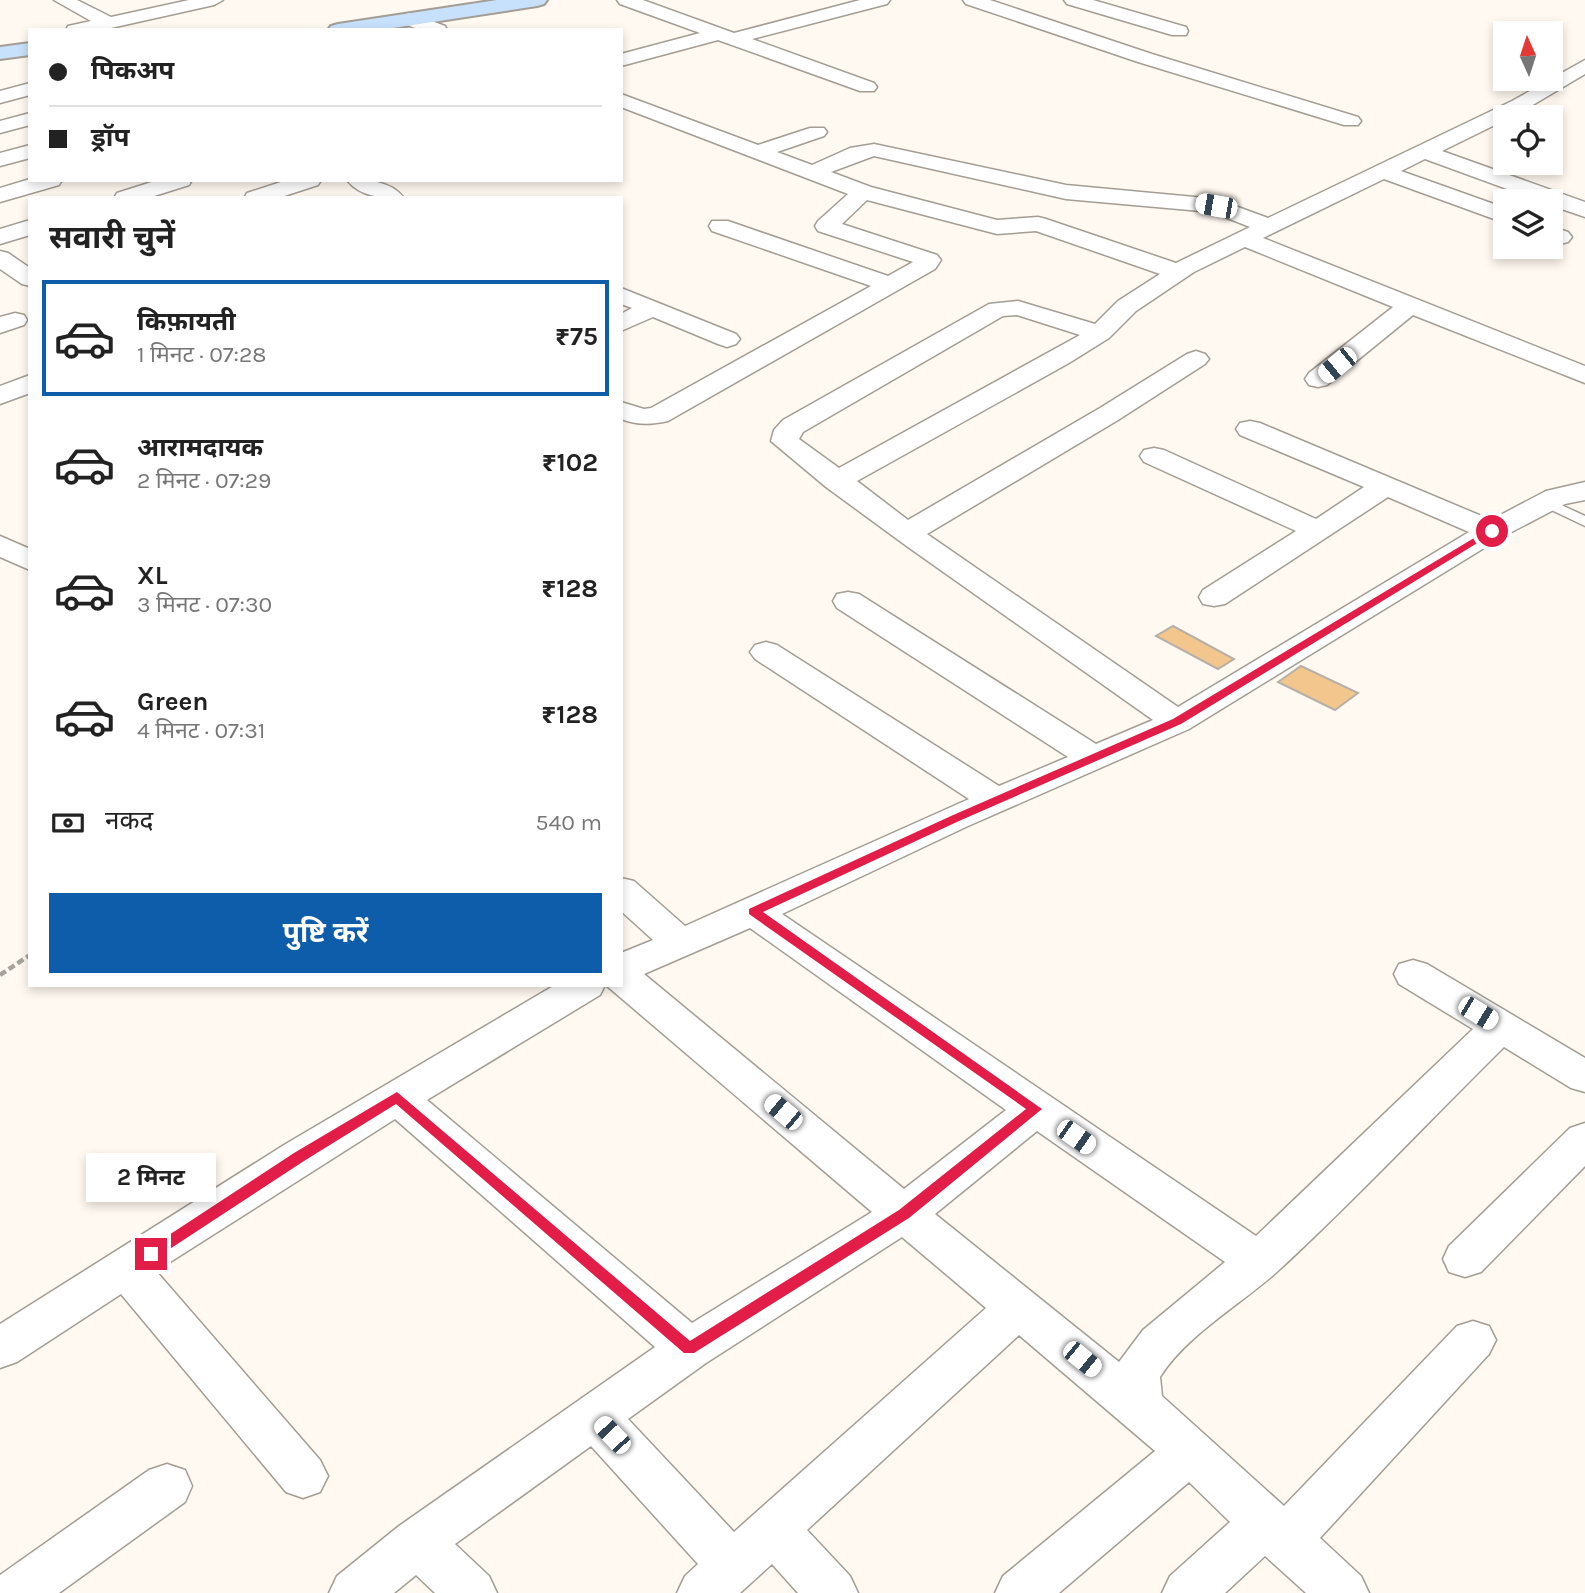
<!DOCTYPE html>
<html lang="hi">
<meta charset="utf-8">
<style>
:root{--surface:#fff;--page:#f6f6f6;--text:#222;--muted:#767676;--line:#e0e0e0;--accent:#0d5dab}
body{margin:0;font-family:Karla,"Noto Sans Devanagari",sans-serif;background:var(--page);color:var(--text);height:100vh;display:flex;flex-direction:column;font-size:26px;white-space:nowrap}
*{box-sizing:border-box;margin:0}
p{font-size:23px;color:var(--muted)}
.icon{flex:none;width:38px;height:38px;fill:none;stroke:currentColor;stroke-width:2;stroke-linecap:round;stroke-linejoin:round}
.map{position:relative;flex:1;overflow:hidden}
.side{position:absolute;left:28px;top:196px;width:595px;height:791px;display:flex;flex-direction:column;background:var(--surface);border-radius:0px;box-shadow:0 4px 10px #0003}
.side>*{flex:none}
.banner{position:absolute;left:28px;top:28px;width:595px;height:154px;border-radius:0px;box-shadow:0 4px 10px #0003;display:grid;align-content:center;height:154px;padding:0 21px;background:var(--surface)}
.needle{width:46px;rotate:357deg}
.tools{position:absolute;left:1493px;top:21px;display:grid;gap:14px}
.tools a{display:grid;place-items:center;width:70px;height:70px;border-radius:0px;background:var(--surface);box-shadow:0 4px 10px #0003;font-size:35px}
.end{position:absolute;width:32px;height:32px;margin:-16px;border:9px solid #e11d48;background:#fff;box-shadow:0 0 0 4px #fff}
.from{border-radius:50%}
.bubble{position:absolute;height:49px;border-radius:0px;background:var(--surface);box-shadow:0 4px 10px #0003;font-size:23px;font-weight:700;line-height:49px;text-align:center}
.car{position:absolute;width:21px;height:42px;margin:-21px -10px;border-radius:9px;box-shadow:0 0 5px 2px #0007;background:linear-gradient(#fff 24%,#345 0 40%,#fff 0 76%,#345 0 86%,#fff 0)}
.banner b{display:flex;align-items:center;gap:24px;height:66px;font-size:26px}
.banner b+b{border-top:2px solid var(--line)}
.banner i{width:18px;height:18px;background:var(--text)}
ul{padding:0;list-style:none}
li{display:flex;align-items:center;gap:21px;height:116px;margin:0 14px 10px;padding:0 7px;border:4px solid transparent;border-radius:0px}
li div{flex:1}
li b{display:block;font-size:26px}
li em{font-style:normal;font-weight:700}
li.selected{border-color:var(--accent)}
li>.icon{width:63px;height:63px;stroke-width:1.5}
h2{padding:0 21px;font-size:32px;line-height:84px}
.pay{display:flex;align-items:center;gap:18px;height:77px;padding:0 21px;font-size:26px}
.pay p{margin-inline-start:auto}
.action{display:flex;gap:14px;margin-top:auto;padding:14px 21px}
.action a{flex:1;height:80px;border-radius:0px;background:var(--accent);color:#fff;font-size:28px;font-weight:700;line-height:80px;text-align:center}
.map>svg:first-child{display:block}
</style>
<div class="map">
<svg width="1585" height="1593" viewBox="0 0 1585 1593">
<rect width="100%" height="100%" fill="#fff9f1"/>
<!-- building -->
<g fill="#f3c68e" stroke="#b7b0a7" stroke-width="2">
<path d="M 1173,626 L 1234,659 L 1218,669 L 1156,636 Z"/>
<path d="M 1301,666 L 1358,693 L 1335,710 L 1278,682 Z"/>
</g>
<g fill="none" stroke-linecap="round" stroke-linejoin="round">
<!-- lane casing -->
<g stroke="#a49d94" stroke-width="3">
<path id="lane" d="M 1546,498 L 1585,516 L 1585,526 L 1541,505 L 1539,502 Z"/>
</g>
<!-- street casing -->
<g stroke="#a49d94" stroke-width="3">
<g id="street">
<path d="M 54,0 L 77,0 L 111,17 L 189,0 L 223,0 L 214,5 L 102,30 L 66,30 L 68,26 L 91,21 Z"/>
<path d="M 617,0 L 643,0 L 734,33 L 860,0 L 890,0 L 887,4 L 752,39 L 874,83 L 877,87 L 874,91 L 860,91 L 718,40 L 621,66 L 621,54 L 700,33 L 620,4 Z"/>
<path d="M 963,0 L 990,0 L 1152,54 L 1358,117 L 1361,121 L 1358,125 L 1344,125 L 1138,62 L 966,4 Z"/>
<path d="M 1064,0 L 1093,0 L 1186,27 L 1188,31 L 1186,35 L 1172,35 L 1067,4 Z"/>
<path d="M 410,13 L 445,26 L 447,30 C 431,30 412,32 401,19 L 403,15 Z"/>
<path d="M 1585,60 L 1585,74 L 1526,109 L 1505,117 L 1505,120 L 1442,151 L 1585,202 L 1585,217 L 1550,205 L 1550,201 L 1540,201 L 1425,159 L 1401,171 L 1505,208 L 1505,223 L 1384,179 L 1263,238 L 1585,366 L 1585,383 L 1413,315 L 1327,385 L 1318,387 L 1309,385 L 1305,379 L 1309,373 L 1393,307 L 1245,247 L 1194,272 L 1136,311 L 1109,338 L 1069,363 L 857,481 L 908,520 L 1100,408 L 1187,354 L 1196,351 L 1205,354 L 1209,359 L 1205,364 L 1118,420 L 927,534 L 1178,707 L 1469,532 L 1388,497 L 1225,604 L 1214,606 L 1203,604 L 1199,597 L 1203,590 L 1296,531 L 1144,462 L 1140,456 L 1144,450 L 1154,448 L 1164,450 L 1316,519 L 1364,487 L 1240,435 L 1236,429 L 1240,423 L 1250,421 L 1260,423 L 1491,520 L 1546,491 L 1585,482 L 1585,500 L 1565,504 L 1502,537 L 1189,729 L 968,826 L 782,914 L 1256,1236 L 1473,1029 L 1399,984 L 1394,974 L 1399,964 L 1413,960 L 1427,964 L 1585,1058 L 1585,1092 L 1571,1088 L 1504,1047 C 1429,1121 1357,1198 1279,1270 C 1243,1303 1186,1335 1160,1377 L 1162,1396 L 1284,1506 L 1457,1326 L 1473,1321 L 1489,1326 L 1496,1340 L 1489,1354 L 1320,1538 L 1361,1576 L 1369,1593 L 1306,1593 L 1265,1556 L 1225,1593 L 1162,1593 L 1170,1576 L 1230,1522 L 1189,1482 L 1059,1593 L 995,1593 L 1003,1576 L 1155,1451 L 1019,1335 L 807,1530 L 850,1576 L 858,1593 L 798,1593 L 772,1564 L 740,1593 L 677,1593 L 685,1576 L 698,1564 L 591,1446 L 455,1544 L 489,1576 L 497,1593 L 435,1593 L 416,1575 L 394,1593 L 329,1593 L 337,1576 L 399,1526 L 655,1347 L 395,1119 L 156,1271 L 320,1460 L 328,1476 L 320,1492 L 303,1498 L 286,1492 L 121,1294 L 17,1362 L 0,1368 L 0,1324 L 284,1145 L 555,985 L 605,985 L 600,995 L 427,1100 L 692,1323 L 872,1212 L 607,986 L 621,985 L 621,953 L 653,940 L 621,911 L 621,878 L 634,881 L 685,926 L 969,799 L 755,659 L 750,652 L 755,645 L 766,642 L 777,645 L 999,786 L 1068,757 L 837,608 L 833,601 L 837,594 L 848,592 L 859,594 L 1096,744 L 1153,720 L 908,547 L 826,487 L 771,441 L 774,430 L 783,420 L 989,304 L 1018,301 L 1095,324 L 1118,301 L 1160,274 L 1036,231 L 997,234 L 867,200 L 842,224 L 937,255 L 941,260 L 935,269 L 668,421 C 650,425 638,425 621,419 L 621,402 L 644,409 L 651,408 L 871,286 L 712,231 L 709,226 L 712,221 L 728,221 L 888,276 L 913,262 L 818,231 L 815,226 L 818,221 L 848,194 L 621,107 L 621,94 L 758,145 L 810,128 L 824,128 L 827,132 L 824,136 L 777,152 L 812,165 L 850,148 L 874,144 L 1066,185 L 1216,199 L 1268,218 L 1512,101 ZM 874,156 L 1066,199 L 1212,212 L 1250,227 L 1176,263 L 1046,219 L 1038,217 L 997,220 L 871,187 L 831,172 ZM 1017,315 L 1080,335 L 839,468 L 799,439 L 803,432 L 1003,316 ZM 750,928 L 1006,1110 L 904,1189 L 644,974 ZM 1037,1131 L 1225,1262 L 1143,1330 L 1119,1362 L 935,1214 ZM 902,1237 L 986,1308 L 734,1532 L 628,1419 L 706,1363 Z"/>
<path d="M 30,83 L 30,95 L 0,103 L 0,91 Z"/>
<path d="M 30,113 L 30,125 L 0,133 L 0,121 Z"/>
<path d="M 30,145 L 30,158 L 0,166 L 0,153 Z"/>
<path d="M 30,179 L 62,180 L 59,185 L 0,202 L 0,188 Z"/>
<path d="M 158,180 L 192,180 L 189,185 L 148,198 L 114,198 L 117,193 Z"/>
<path d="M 287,180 L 321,180 L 318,185 L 278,198 L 244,198 L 247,193 Z"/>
<path d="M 347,180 C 367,180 390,180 404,198 C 384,198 361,198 347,180 Z"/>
<path d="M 30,220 L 30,235 L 0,244 L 0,229 Z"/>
<path d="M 1550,226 L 1568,232 L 1572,237 L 1568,242 L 1560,244 L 1550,241 Z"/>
<path d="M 0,251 L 8,253 L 30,268 L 30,286 L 22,284 L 0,269 Z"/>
<path d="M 621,288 L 736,334 L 740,339 L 736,344 L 727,347 L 718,344 L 653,317 L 621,331 L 621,314 L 632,308 L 621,304 Z"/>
<path d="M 15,313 L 24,315 L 27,320 L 24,325 L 0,333 L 0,317 Z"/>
<path d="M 30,375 L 30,393 L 0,404 L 0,386 Z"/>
<path d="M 0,536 L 30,549 L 30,570 L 0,557 Z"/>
<path d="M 1585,1123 L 1585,1166 L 1481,1272 L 1465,1277 L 1449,1272 L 1443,1259 L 1449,1246 L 1570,1128 Z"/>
<path d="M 167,1464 L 185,1470 L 192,1486 L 185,1502 L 59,1593 L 0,1593 L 0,1575 L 149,1470 Z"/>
</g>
</g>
<!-- secondary casing -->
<g stroke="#a49d94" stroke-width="4">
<g id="secondary">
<path d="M 497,0 L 547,0 L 544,4 L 537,6 L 380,30 L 328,30 L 331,26 L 338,24 Z"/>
<path d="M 30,43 L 30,55 L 0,59 L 0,47 Z"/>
</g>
</g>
<!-- path -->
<path stroke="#a6a29c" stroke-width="4.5" stroke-dasharray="7 3.5" stroke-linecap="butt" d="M 0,975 L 30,955"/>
<!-- lane -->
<use href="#lane" fill="#fff" fill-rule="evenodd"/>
<!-- street -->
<use href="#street" fill="#fff" fill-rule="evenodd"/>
<!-- secondary -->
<use href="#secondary" fill="#c7e1fd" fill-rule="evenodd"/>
</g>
<!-- route -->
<path fill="#e11d48" d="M 1489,529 L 1497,531 L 1181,724 L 959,821 L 763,912 L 1042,1109 L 909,1218 L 694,1353 L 684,1353 L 396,1104 L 304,1161 L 156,1258 L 146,1258 L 143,1254 L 146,1250 L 294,1153 L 397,1092 L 690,1341 L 899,1210 L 1026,1109 L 749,914 L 749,909 L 951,816 L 1173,719 Z"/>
</svg>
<div class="tools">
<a><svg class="needle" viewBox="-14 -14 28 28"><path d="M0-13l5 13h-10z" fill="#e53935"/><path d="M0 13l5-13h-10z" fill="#767676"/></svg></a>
<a><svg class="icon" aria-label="locate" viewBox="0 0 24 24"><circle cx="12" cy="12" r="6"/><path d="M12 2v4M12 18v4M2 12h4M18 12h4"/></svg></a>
<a><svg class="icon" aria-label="layers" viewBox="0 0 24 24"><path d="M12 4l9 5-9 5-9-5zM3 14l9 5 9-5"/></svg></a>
</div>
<i class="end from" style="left:1492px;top:531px"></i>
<i class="end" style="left:151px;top:1254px"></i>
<div class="bubble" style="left:86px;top:1153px;width:130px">2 मिनट</div>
<i class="car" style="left:1216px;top:206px;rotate:280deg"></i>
<i class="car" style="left:1337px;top:365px;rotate:231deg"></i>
<i class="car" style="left:1478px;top:1013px;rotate:121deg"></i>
<i class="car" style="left:783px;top:1112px;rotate:310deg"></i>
<i class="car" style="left:1076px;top:1137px;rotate:125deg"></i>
<i class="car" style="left:1082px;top:1359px;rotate:129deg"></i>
<i class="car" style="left:612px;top:1435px;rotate:317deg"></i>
<div class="banner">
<b><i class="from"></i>पिकअप</b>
<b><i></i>ड्रॉप</b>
</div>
<section class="side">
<h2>सवारी चुनें</h2>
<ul>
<li class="selected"><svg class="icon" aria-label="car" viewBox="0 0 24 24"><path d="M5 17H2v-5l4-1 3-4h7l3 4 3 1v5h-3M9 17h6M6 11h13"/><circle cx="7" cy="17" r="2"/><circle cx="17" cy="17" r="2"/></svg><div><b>किफ़ायती</b><p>1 मिनट · 07:28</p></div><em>₹75</em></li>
<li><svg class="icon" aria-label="car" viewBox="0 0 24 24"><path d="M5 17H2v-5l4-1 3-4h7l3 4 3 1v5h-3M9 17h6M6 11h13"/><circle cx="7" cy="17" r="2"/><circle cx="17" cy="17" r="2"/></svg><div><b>आरामदायक</b><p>2 मिनट · 07:29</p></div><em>₹102</em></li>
<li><svg class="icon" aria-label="car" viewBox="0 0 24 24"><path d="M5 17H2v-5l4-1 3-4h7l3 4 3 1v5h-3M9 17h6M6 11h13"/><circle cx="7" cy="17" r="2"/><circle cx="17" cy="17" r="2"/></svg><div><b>XL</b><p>3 मिनट · 07:30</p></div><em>₹128</em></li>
<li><svg class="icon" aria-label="car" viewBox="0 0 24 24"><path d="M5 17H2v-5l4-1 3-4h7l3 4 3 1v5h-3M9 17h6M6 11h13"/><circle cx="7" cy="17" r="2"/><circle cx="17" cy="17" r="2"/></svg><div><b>Green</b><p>4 मिनट · 07:31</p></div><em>₹128</em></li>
</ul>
<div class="pay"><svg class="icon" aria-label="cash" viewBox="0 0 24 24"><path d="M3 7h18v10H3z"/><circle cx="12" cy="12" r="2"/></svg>नकद<p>540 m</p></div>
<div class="action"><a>पुष्टि करें</a></div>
</section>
</div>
